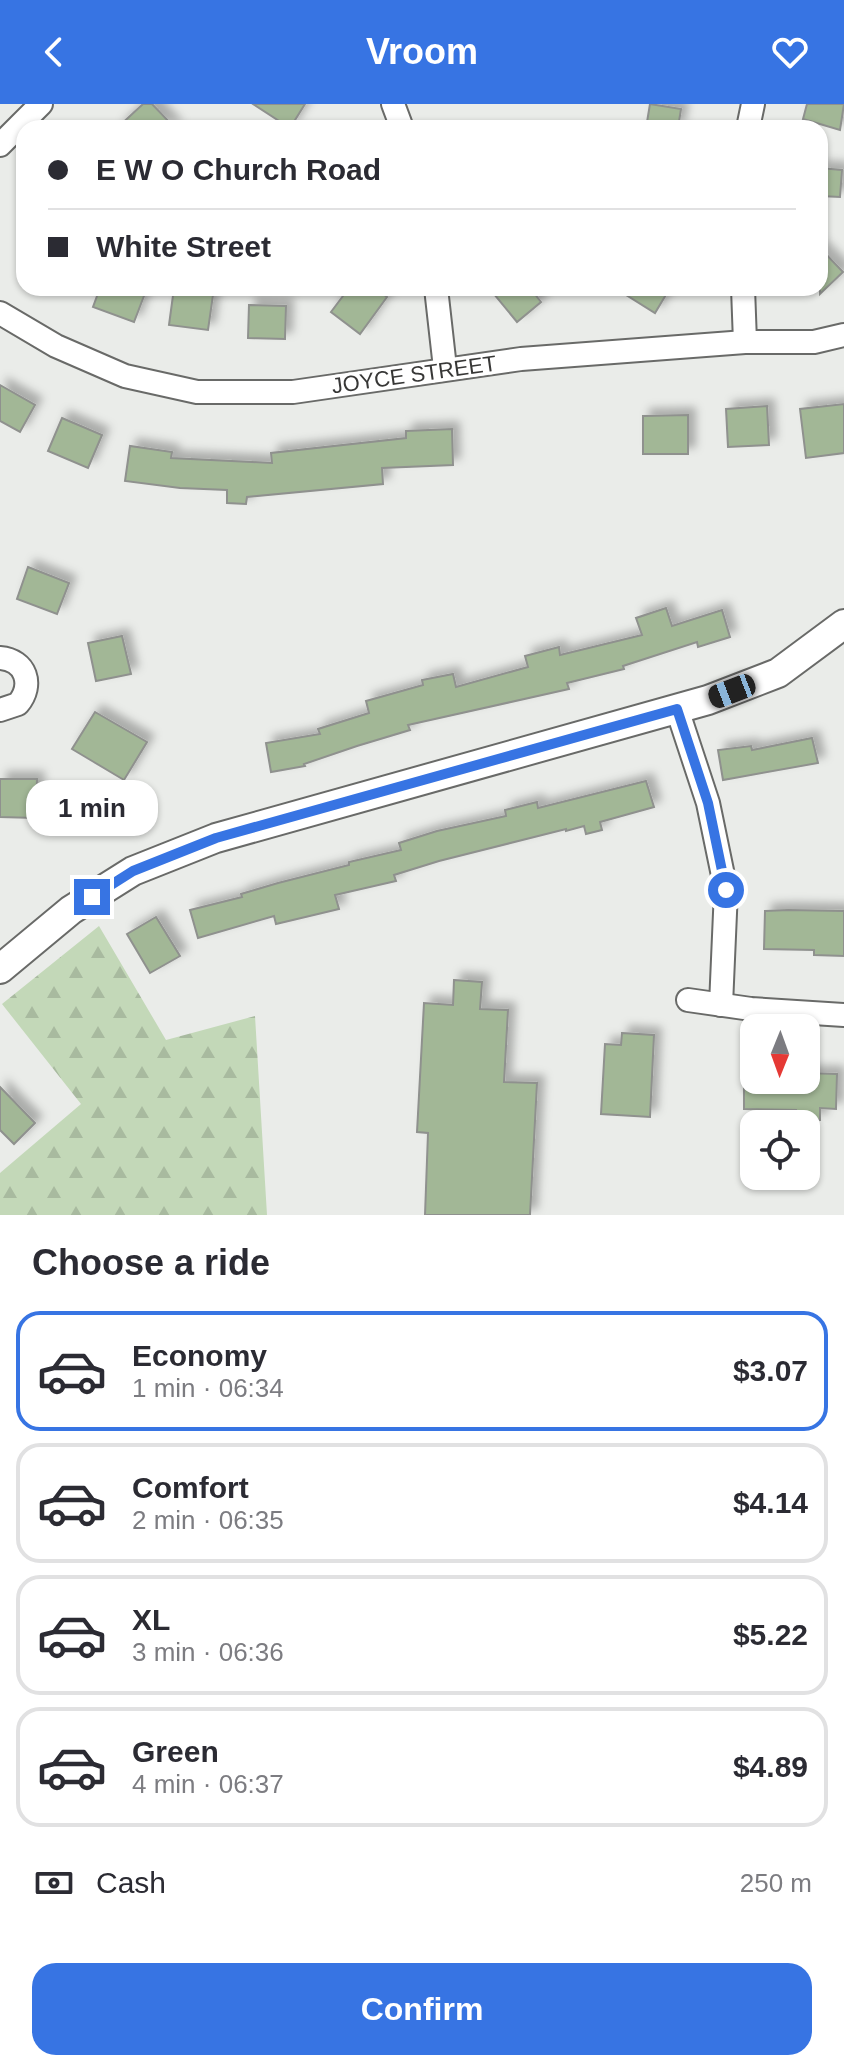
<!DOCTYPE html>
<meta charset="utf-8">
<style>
:root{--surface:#fff;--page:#f2f2f3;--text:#2b2b33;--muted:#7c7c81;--line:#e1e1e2;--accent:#3774e3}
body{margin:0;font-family:Helvetica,sans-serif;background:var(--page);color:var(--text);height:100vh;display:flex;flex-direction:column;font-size:30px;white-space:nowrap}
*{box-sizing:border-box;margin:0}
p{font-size:26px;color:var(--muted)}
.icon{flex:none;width:44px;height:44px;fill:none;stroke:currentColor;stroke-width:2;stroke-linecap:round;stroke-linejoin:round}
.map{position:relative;height:1111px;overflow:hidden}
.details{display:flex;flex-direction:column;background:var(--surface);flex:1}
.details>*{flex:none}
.banner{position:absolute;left:16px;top:16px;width:812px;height:176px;border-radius:24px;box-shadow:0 2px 6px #0004;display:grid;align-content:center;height:176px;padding:0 32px;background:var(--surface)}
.needle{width:52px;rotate:181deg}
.fabs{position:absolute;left:740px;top:910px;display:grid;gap:16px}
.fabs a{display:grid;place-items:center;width:80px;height:80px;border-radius:16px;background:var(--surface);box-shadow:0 2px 6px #0004;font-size:40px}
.end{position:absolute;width:36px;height:36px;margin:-18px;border:10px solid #3774e3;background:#fff;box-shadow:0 0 0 4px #fff}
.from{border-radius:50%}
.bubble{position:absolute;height:56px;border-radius:24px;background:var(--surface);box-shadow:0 2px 6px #0004;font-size:26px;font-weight:600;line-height:56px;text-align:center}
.car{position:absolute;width:24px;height:48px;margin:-24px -12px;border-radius:10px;box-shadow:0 0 6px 2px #0007;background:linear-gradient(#222 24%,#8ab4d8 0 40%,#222 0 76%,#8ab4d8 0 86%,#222 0)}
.banner b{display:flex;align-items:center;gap:28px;height:76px;font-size:30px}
.banner b+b{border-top:2px solid var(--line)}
.banner i{width:20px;height:20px;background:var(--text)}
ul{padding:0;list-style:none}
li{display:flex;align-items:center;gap:24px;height:120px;margin:0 16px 12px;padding:0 16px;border:4px solid var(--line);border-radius:24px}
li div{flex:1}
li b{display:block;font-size:30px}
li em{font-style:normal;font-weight:600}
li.active{border-color:var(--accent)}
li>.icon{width:72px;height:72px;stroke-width:1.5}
h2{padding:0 32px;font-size:36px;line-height:96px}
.pay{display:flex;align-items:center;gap:20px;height:88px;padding:0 32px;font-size:30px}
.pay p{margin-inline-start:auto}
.cta{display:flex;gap:16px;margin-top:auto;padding:16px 32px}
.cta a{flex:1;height:92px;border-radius:24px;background:var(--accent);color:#fff;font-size:32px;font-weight:600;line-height:92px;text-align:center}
header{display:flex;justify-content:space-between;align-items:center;height:104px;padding:0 32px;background:var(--accent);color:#fff;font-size:36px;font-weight:600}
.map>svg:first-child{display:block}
</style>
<header><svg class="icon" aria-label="back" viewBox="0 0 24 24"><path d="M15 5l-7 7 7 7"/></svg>Vroom<svg class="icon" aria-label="heart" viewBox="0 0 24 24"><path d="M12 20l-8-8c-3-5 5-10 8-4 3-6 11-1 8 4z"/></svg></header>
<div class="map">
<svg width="844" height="1111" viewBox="0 0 844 1111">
<defs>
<pattern id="forest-firs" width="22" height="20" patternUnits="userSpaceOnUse" patternTransform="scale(2)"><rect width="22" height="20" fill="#c3d8b8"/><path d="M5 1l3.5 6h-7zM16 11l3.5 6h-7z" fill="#a8ba9f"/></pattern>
<filter id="shadow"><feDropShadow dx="7" dy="-7" stdDeviation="4" flood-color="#0004"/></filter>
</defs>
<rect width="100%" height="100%" fill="#eaece9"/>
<!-- forest -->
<path fill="url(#forest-firs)" d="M 99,822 L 166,936 L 255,912 L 267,1111 L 0,1111 L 0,1069 L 81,1000 L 2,900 Z"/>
<!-- building -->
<g fill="#a2b796" stroke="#8f918e" stroke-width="2" filter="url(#shadow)">
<path d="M 143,0 L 152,0 L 175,24 L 117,24 Z"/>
<path d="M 253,0 L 305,0 L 290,24 Z"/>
<path d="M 650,0 L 681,5 L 678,24 L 646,24 Z"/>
<path d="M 807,0 L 844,0 L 840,26 L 803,15 Z"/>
<path d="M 820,64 L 842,66 L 840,93 L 820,92 Z"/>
<path d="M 820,144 L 843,168 L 820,190 Z"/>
<path d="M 100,184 L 147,184 L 134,218 L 93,203 Z"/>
<path d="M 174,184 L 214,184 L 208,226 L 169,221 Z"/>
<path d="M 349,184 L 375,184 L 387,193 L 360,230 L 331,208 Z"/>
<path d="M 489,184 L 530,184 L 541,198 L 517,218 Z"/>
<path d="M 615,184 L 670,184 L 655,209 Z"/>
<path d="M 249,201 L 286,202 L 285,235 L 248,234 Z"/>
<path d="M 0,281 L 35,301 L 20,328 L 0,317 Z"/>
<path d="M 844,300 L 844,349 L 806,354 L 800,305 Z"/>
<path d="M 767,302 L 769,341 L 728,343 L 726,305 Z"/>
<path d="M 688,311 L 688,350 L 643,350 L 643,312 Z"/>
<path d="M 62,314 L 102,331 L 88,364 L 48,347 Z"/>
<path d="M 452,325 L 453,361 L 382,364 L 383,380 L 247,393 L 246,400 L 227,399 L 227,386 L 180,384 L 125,377 L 130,342 L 172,348 L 171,354 L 272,359 L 271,349 L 406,334 L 406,327 Z"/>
<path d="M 28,463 L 69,479 L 57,510 L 17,495 Z"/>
<path d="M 666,504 L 672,522 L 722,506 L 730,533 L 698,543 L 697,538 L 623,562 L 624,565 L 567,579 L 569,585 L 408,621 L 410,626 L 357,642 L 304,660 L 305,662 L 271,668 L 266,639 L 320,630 L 318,625 L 369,609 L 366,597 L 423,581 L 422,576 L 453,570 L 456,583 L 528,563 L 525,552 L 559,543 L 560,551 L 642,531 L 636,514 Z"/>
<path d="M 122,532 L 131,570 L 96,577 L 88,539 Z"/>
<path d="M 95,608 L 147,638 L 124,676 L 72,645 Z"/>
<path d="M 812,634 L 818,659 L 723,676 L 718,646 L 751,642 L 752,646 Z"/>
<path d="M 0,675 L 37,675 L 36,714 L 0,713 Z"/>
<path d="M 646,677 L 654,703 L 600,718 L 602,726 L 586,730 L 584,722 L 566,727 L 566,725 L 439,757 L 394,771 L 396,777 L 335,791 L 339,805 L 276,820 L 274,812 L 198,834 L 190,806 L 242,793 L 241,790 L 278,779 L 349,761 L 349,758 L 401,746 L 399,739 L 437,727 L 506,712 L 505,706 L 537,698 L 538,704 Z"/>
<path d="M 788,806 L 844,807 L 844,852 L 814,851 L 814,846 L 764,845 L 765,807 Z"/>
<path d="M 156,813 L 180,852 L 150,869 L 127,830 Z"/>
<path d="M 454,876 L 482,878 L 480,905 L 508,906 L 504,978 L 537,979 L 530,1111 L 425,1111 L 428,1029 L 417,1028 L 424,899 L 453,901 Z"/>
<path d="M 622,929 L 654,931 L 650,1013 L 601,1010 L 605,940 L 621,941 Z"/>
<path d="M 806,969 L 837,970 L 836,1005 L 820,1004 L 820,1016 L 796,1016 L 796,1006 L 744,1005 L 744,976 L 806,976 Z"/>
<path d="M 0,983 L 35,1019 L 14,1040 L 0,1026 Z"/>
</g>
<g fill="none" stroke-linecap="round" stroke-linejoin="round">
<!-- minor casing -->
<g stroke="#696a68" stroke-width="26">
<g id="minor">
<path d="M 393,0 L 402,24"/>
<path d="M 748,24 L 753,0"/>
<path d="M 0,41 L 41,0"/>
<path d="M 436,184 L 445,264"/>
<path d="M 743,184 L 745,238"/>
<path d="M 0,209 L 56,242 L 125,272 L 197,288 L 293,288 L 521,255 L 745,238 L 814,238 L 844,231"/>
<path d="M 0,554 C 26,556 34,581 18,600 L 0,606"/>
<path d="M 677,605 L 708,699 L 726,786 L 721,901"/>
<path d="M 688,896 L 751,905 L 844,911"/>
</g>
</g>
<!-- tertiary casing -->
<g stroke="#696a68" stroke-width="32">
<path id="tertiary" d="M 0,865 L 71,806 L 133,767 L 216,734 L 708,596 L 778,569 L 844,520"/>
</g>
<!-- minor -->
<use href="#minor" stroke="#fff" stroke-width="22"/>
<!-- tertiary -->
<use href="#tertiary" stroke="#fff" stroke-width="28"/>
</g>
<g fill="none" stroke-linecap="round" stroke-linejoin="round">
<!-- route -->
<path stroke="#3774e3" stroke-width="10" d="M 92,793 L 133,767 L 216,734 L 677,605 L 708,699 L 726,786"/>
</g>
<g text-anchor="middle" stroke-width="6" stroke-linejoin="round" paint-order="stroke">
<!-- street labels -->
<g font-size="22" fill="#373736" stroke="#fff">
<text transform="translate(414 270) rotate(-8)" y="8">JOYCE STREET</text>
</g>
</g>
</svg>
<div class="fabs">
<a><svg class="needle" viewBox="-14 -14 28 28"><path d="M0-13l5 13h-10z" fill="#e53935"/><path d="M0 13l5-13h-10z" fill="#7c7c81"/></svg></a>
<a><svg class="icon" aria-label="locate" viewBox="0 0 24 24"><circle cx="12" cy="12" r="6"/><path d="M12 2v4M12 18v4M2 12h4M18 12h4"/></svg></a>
</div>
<i class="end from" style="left:726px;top:786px"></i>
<i class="end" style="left:92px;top:793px"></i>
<div class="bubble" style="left:26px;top:676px;width:132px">1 min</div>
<i class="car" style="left:732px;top:587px;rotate:249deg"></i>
<div class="banner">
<b><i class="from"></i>E W O Church Road</b>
<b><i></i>White Street</b>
</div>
</div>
<section class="details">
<h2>Choose a ride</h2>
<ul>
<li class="active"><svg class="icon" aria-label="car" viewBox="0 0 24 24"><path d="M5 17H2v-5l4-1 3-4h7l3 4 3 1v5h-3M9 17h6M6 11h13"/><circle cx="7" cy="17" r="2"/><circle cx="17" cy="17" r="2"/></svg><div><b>Economy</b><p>1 min · 06:34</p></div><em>$3.07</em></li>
<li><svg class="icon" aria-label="car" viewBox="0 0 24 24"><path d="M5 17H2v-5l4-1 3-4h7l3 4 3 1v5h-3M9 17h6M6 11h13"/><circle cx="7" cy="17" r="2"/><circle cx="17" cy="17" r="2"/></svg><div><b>Comfort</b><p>2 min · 06:35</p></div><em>$4.14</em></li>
<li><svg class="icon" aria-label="car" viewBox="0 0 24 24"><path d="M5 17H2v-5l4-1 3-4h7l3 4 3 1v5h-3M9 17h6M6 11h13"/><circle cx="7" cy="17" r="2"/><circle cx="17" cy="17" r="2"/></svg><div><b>XL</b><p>3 min · 06:36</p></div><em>$5.22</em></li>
<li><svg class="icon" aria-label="car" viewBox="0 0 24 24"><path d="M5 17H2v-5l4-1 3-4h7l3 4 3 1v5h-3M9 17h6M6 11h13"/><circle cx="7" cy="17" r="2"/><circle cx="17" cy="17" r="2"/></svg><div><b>Green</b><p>4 min · 06:37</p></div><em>$4.89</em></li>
</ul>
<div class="pay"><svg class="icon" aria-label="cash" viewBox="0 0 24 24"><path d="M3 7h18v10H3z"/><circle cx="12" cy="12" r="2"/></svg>Cash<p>250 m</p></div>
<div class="cta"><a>Confirm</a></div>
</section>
